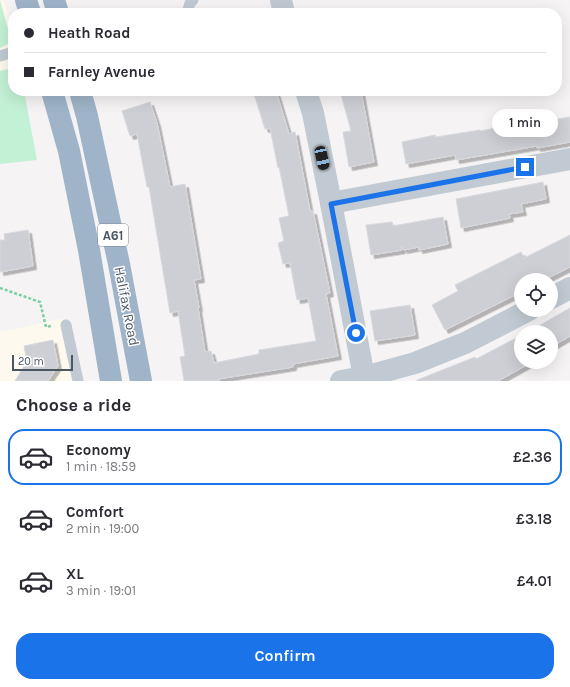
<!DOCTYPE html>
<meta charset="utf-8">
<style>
:root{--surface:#fff;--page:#f2f2f3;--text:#2b2b33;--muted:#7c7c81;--line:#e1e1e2;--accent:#1a73e8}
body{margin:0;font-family:Karla,sans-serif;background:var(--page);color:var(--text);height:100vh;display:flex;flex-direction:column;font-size:15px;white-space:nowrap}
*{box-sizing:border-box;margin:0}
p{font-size:13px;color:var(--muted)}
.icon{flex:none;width:22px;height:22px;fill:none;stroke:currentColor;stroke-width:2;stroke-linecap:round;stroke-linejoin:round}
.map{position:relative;height:381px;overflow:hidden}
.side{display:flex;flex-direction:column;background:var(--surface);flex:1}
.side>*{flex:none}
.hud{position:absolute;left:8px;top:8px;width:554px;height:88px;border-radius:16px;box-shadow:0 4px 16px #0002;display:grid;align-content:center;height:88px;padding:0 16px;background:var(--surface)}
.controls{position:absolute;left:514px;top:273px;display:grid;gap:8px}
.controls a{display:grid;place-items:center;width:44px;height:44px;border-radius:50%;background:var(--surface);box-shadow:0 4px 16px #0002;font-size:20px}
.scale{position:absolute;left:12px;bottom:10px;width:61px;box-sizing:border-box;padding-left:4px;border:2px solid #4a5661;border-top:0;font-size:11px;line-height:14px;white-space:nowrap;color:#4a5661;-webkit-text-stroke:3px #fff;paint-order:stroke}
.end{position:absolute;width:18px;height:18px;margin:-9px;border:5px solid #1a73e8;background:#fff;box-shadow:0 0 0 2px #fff}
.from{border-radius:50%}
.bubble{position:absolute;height:28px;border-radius:14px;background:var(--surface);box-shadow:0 4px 16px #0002;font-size:13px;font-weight:600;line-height:28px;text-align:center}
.car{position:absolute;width:12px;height:24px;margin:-12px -6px;border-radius:5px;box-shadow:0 0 3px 1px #0007;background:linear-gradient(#222 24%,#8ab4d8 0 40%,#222 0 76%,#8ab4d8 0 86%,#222 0)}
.hud b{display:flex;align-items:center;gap:14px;height:38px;font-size:15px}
.hud b+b{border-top:1px solid var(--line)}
.hud i{width:10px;height:10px;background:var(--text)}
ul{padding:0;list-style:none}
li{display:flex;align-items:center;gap:12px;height:56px;margin:0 8px 6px;padding:0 8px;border:2px solid transparent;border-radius:16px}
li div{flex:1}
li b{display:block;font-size:15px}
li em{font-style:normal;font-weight:600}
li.selected{border-color:var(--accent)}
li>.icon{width:36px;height:36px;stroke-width:1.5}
h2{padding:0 16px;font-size:18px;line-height:48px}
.action{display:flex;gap:8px;margin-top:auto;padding:8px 16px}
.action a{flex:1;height:46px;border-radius:16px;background:var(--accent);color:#fff;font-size:16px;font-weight:600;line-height:46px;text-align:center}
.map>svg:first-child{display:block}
</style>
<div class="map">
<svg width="570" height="381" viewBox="0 0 570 381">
<defs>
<filter id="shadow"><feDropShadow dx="3.5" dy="3.5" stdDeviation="0" flood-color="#0004"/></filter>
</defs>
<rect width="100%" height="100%" fill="#f5f3f3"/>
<!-- commercial -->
<g fill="#fdf9ef">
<path d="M 0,0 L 4,0 L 13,27 L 13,68 L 0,71 Z"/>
<path d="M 65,318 L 79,381 L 0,381 L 0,332 Z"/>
</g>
<!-- green -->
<g fill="#c3f1d5">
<path d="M 0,0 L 11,40 L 10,43 L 0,48 Z"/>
<path d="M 13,68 L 13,91 L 24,91 L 37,160 L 0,164 L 0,71 Z"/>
</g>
<!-- building -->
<g fill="#cdcfd5" stroke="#d7d9de" filter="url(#shadow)">
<path d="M 263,91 L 276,91 L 289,134 L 295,132 L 310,211 L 313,211 L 330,293 L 326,294 L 338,356 L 293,364 L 293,367 L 218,379 L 219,381 L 184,381 L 180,357 L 185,356 L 178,311 L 170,313 L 149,187 L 147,187 L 137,134 L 130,136 L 122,111 L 150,102 L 157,123 L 170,187 L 185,184 L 201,279 L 194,280 L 199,308 L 198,308 L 205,352 L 211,351 L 214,363 L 259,354 L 259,350 L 316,341 L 308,298 L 297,300 L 290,263 L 283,264 L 278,243 L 284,241 L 279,218 L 289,216 L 279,167 L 278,168 L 270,128 L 265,129 L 254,94 Z"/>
<path d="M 340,91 L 361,91 L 374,162 L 349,167 L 343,132 L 351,131 Z"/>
<path d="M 570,117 L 570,142 L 537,148 L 537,146 L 456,160 L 455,155 L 406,164 L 402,142 L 435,135 L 436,137 L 480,130 L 480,131 L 521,123 L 522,125 Z"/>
<path d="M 543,182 L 546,199 L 521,204 L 523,212 L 509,214 L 510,218 L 461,228 L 456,199 Z"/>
<path d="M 443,217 L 448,244 L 419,250 L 419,247 L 404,250 L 401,245 L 402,250 L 371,255 L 366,225 L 392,222 L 393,226 Z"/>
<path d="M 28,230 L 33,266 L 0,272 L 0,240 L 5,240 L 4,234 Z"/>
<path d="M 570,235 L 570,267 L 544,280 L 521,280 L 521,292 L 445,330 L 432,305 L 458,291 L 455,285 L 521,252 L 524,258 Z"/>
<path d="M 410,305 L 415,335 L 375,341 L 370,311 Z"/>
<path d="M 570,308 L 570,336 L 551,347 L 551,332 L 528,332 Z"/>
<path d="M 520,336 L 521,362 L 532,362 L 498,381 L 417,381 L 417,380 L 475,357 L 476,359 Z"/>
<path d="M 53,340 L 58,366 L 48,381 L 15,381 L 27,361 L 24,346 Z"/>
</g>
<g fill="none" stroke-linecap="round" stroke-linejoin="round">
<!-- path -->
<path stroke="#7ad0a6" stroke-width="2.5" stroke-dasharray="3 2" stroke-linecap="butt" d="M 0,288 L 40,302 L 46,327 L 51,326"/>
<!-- service -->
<g stroke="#c1cad2" stroke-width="11">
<path d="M 187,13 L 190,3 L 193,0"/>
<path d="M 0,56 L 13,52"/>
<path d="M 66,325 L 78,381"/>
</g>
<!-- minor -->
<g stroke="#c1cad2" stroke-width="22">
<path d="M 281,0 L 284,13"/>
<path d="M 306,91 L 313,113 L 331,203 L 364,377"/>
<path d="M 331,203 L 570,159"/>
<path d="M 551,298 L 570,288"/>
<path d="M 341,381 L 364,377 L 415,363 L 465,343 L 529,310"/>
</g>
<!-- trunk -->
<g stroke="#9fb4c9" stroke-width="22">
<path d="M 26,0 L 30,13"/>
<path d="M 54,0 L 58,13"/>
<path d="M 52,91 L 69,151 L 89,250 L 111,381"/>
<path d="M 80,91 L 87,116 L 119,264 L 141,381"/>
</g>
</g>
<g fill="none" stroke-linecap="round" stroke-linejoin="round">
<!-- route -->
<path stroke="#1a73e8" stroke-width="5" d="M 356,333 L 331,204 L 525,167"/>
</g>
<g text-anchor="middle" stroke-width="3" stroke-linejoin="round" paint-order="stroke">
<!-- shield labels -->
<rect fill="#fff" stroke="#808990" stroke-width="1" x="98" y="224" width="30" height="22" rx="3"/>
<g font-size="13" font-weight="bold" fill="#4a5661">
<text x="113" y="240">A61</text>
</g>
<!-- street labels -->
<g font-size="14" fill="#4a5661" stroke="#fff">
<text transform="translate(127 306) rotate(79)" y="5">Halifax Road</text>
</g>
</g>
</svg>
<div class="controls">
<a><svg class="icon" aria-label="locate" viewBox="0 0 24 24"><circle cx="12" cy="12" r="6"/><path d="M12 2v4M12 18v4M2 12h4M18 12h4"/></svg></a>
<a><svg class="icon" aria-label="layers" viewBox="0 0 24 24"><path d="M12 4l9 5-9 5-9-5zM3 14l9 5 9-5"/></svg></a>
</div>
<div class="scale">20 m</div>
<i class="end from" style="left:356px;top:333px"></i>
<i class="end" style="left:525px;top:167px"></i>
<div class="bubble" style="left:492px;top:109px;width:66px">1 min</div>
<i class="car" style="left:322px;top:158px;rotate:168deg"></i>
<div class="hud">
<b><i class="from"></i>Heath Road</b>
<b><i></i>Farnley Avenue</b>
</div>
</div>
<section class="side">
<h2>Choose a ride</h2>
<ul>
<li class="selected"><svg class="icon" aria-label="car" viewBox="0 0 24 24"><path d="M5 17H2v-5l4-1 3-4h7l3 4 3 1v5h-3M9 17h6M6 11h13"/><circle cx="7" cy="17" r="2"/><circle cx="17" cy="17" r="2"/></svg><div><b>Economy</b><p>1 min · 18:59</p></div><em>£2.36</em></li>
<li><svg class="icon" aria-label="car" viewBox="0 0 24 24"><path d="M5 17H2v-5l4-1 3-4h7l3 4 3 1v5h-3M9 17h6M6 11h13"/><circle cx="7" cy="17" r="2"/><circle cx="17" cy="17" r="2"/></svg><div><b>Comfort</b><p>2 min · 19:00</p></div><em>£3.18</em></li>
<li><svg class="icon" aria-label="car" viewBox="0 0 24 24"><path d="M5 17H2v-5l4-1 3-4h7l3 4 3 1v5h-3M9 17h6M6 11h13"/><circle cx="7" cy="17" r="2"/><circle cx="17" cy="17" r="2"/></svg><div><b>XL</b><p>3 min · 19:01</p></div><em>£4.01</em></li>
</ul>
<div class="action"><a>Confirm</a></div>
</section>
